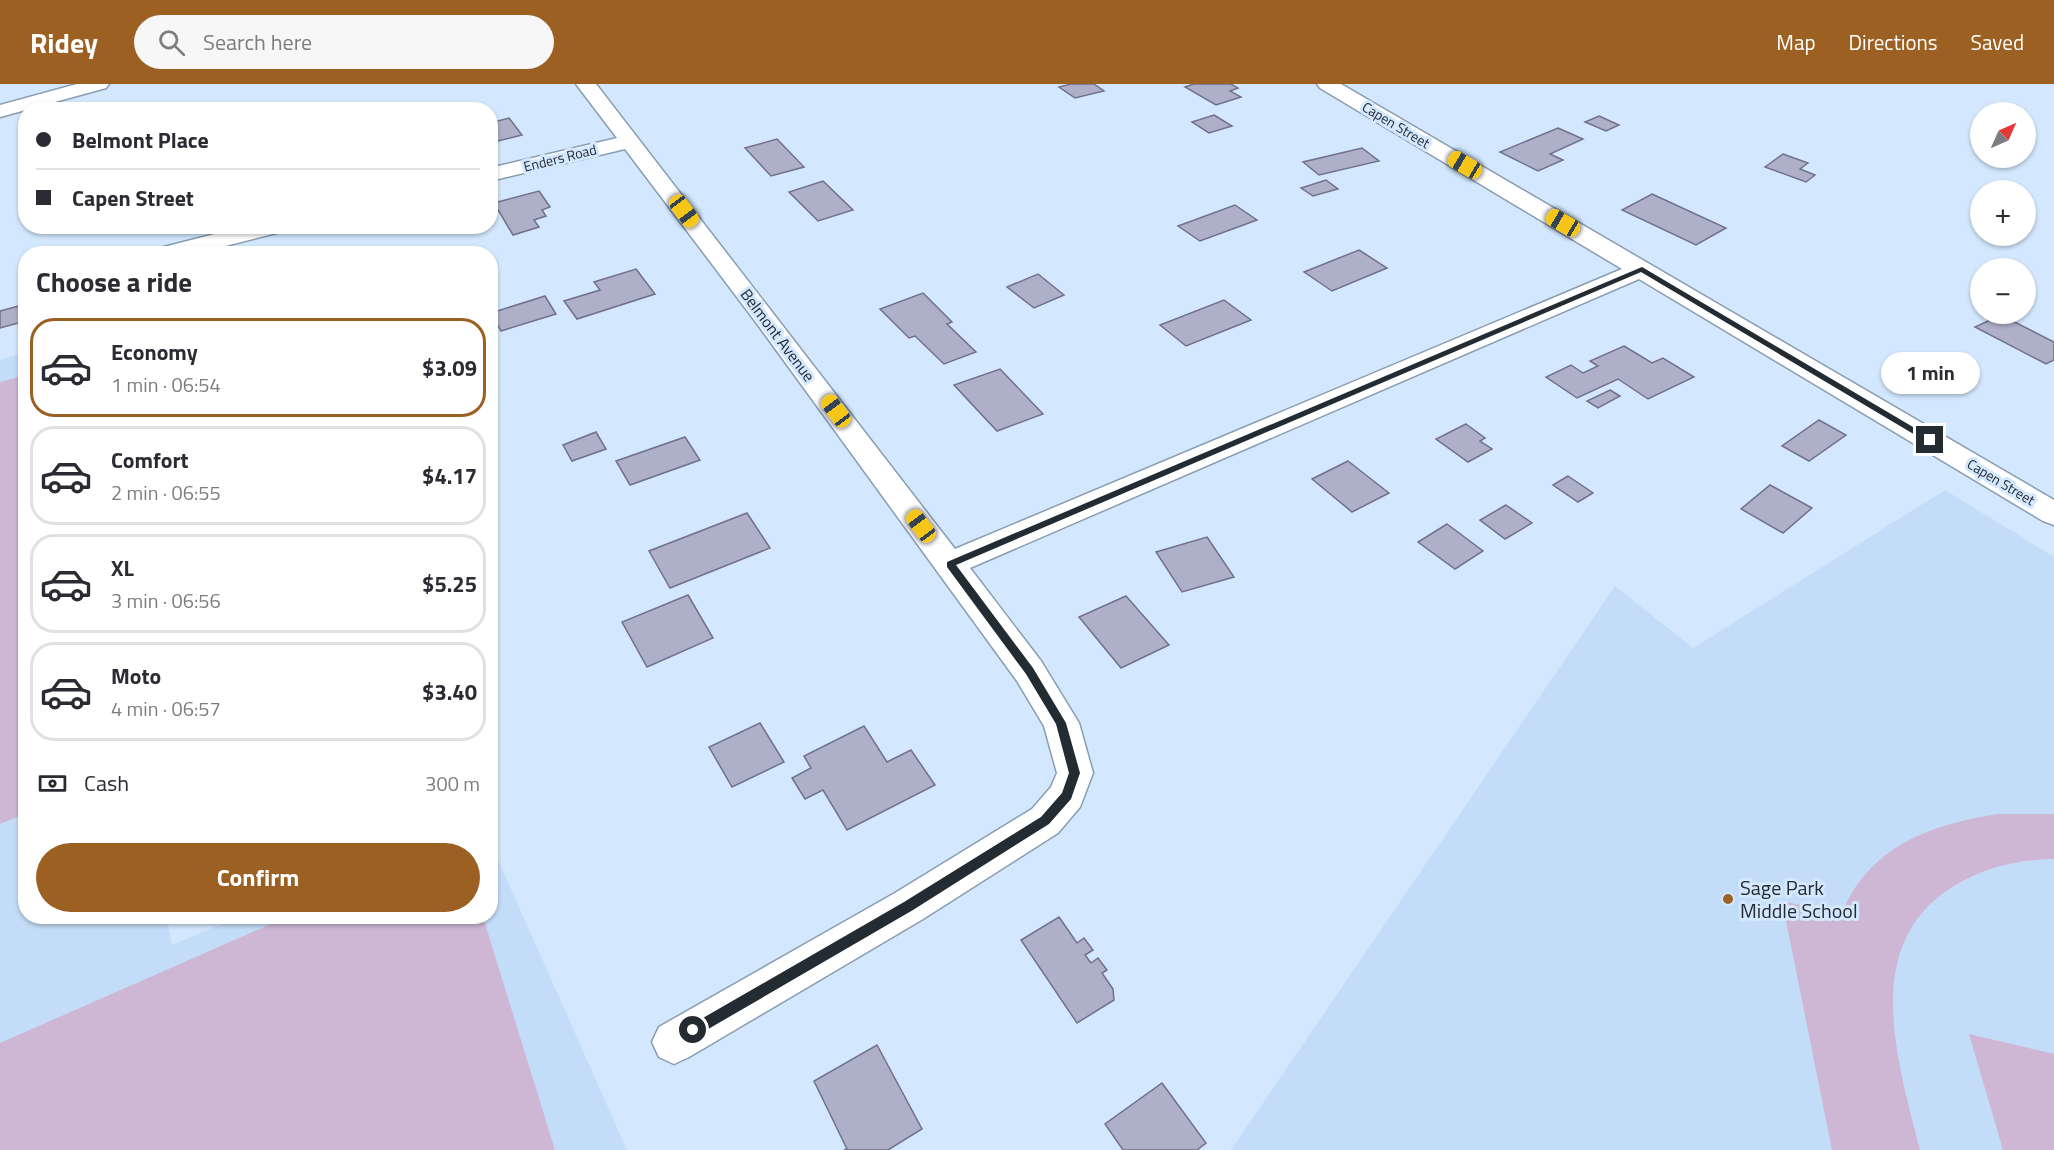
<!DOCTYPE html>
<meta charset="utf-8">
<style>
:root{--surface:#fff;--page:#f7f7f7;--text:#2b2b33;--muted:#7c7c81;--line:#e1e1e2;--accent:#9c6022}
body{margin:0;font-family:"Titillium Web",sans-serif;background:var(--page);color:var(--text);height:100vh;display:flex;flex-direction:column;font-size:22px;white-space:nowrap}
*{box-sizing:border-box;margin:0}
p{font-size:20px;color:var(--muted)}
.icon{flex:none;width:33px;height:33px;fill:none;stroke:currentColor;stroke-width:2;stroke-linecap:round;stroke-linejoin:round}
.map{position:relative;flex:1;overflow:hidden}
.drawer{position:absolute;left:18px;top:162px;width:480px;height:678px;display:flex;flex-direction:column;background:var(--surface);border-radius:24px;box-shadow:0 2px 4px #0004}
.drawer>*{flex:none}
.hud{position:absolute;left:18px;top:18px;width:480px;height:132px;border-radius:24px;box-shadow:0 2px 4px #0004;display:grid;align-content:center;height:132px;padding:0 18px;background:var(--surface)}
.needle{width:39px;rotate:45deg}
.fabs{position:absolute;left:1970px;top:18px;display:grid;gap:12px}
.fabs a{display:grid;place-items:center;width:66px;height:66px;border-radius:50%;background:var(--surface);box-shadow:0 2px 4px #0004;font-size:30px}
.end{position:absolute;width:27px;height:27px;margin:-14px;border:8px solid #232b33;background:#fff;box-shadow:0 0 0 3px #fff}
.from{border-radius:50%}
.bubble{position:absolute;height:42px;border-radius:21px;background:var(--surface);box-shadow:0 2px 4px #0004;font-size:20px;font-weight:700;line-height:42px;text-align:center}
.car{position:absolute;width:18px;height:36px;margin:-18px -9px;border-radius:8px;box-shadow:0 0 4px 2px #0007;background:linear-gradient(#f5c518 24%,#345 0 40%,#f5c518 0 76%,#345 0 86%,#f5c518 0)}
.hud b{display:flex;align-items:center;gap:21px;height:57px;font-size:22px}
.hud b+b{border-top:2px solid var(--line)}
.hud i{width:15px;height:15px;background:var(--text)}
ul{padding:0;list-style:none}
li{display:flex;align-items:center;gap:18px;height:99px;margin:0 12px 9px;padding:0 6px;border:3px solid var(--line);border-radius:24px}
li div{flex:1}
li b{display:block;font-size:22px}
li em{font-style:normal;font-weight:700}
li.current{border-color:var(--accent)}
li>.icon{width:54px;height:54px;stroke-width:1.5}
h2{padding:0 18px;font-size:27px;line-height:72px}
.pay{display:flex;align-items:center;gap:15px;height:66px;padding:0 18px;font-size:22px}
.pay p{margin-inline-start:auto}
.primary-button{display:flex;gap:12px;margin-top:auto;padding:12px 18px}
.primary-button a{flex:1;height:69px;border-radius:36px;background:var(--accent);color:#fff;font-size:24px;font-weight:700;line-height:69px;text-align:center}
header{display:flex;align-items:center;gap:36px;box-sizing:border-box;height:84px;padding:0 30px;background:var(--accent);color:#fff}
header strong{font-size:28px}
nav{display:flex;gap:33px;margin-inline-start:auto;font-size:21px}
.search{width:420px;height:54px;background:var(--page);display:flex;align-items:center;gap:15px;box-sizing:border-box;padding:0 21px;border-radius:33px;color:var(--muted);font-size:22px}
.map>svg:first-child{display:block}
</style>
<header>
<strong>Ridey</strong>
<div class="search"><svg class="icon" aria-label="search" viewBox="0 0 24 24"><circle cx="10" cy="10" r="6"/><path d="M15 15l6 6"/></svg>Search here</div>
<nav><a>Map</a><a>Directions</a><a>Saved</a></nav>
</header>
<div class="map">
<svg width="2054" height="1066" viewBox="0 0 2054 1066">
<rect width="100%" height="100%" fill="#d3e8fe"/>
<!-- built -->
<g fill="#c3ddf8">
<path d="M 25,268 L 26,832 L 167,833 L 172,861 L 238,833 L 490,832 L 491,760 L 627,1066 L 0,1066 L 0,276 Z"/>
<path d="M 1945,406 L 2054,473 L 2054,1066 L 1231,1066 L 1615,502 L 1693,564 Z"/>
</g>
<!-- green -->
<g fill="#ceb7d5">
<path d="M 25,291 L 25,730 L 0,740 L 0,298 Z"/>
<path d="M 1997,730 L 2054,730 L 2054,775 C 2019,775 1983,784 1954,802 C 1858,860 1899,980 1920,1066 L 1832,1066 L 1782,817 L 1841,830 C 1846,821 1850,810 1857,801 C 1890,754 1943,739 1997,730 Z"/>
<path d="M 287,833 L 483,833 L 555,1066 L 0,1066 L 0,959 Z"/>
<path d="M 1969,950 L 2054,970 L 2054,1066 L 2003,1066 Z"/>
</g>
<!-- building -->
<g fill="#aeafc9" stroke="#717189" stroke-width="1.5">
<path d="M 1071,0 L 1094,0 L 1104,7 L 1075,14 L 1059,3 Z"/>
<path d="M 1194,0 L 1231,0 L 1238,4 L 1230,7 L 1241,13 L 1216,21 L 1185,3 Z"/>
<path d="M 1214,31 L 1232,42 L 1209,49 L 1192,38 Z"/>
<path d="M 1599,32 L 1619,41 L 1606,47 L 1585,38 Z"/>
<path d="M 509,34 L 522,51 L 490,59 L 490,39 Z"/>
<path d="M 1558,44 L 1583,55 L 1550,70 L 1563,76 L 1538,87 L 1500,68 Z"/>
<path d="M 777,55 L 804,83 L 771,92 L 745,64 Z"/>
<path d="M 1362,64 L 1379,77 L 1319,91 L 1303,78 Z"/>
<path d="M 1783,70 L 1808,79 L 1800,85 L 1815,91 L 1806,98 L 1765,83 Z"/>
<path d="M 1326,96 L 1338,105 L 1313,112 L 1301,104 Z"/>
<path d="M 823,97 L 853,126 L 818,137 L 789,108 Z"/>
<path d="M 539,107 L 550,123 L 542,126 L 546,132 L 534,136 L 539,143 L 513,151 L 494,119 Z"/>
<path d="M 1652,110 L 1726,144 L 1696,161 L 1622,126 Z"/>
<path d="M 1235,121 L 1257,136 L 1200,157 L 1178,142 Z"/>
<path d="M 1359,166 L 1387,184 L 1332,207 L 1304,188 Z"/>
<path d="M 636,185 L 655,210 L 577,235 L 564,217 L 600,206 L 594,198 Z"/>
<path d="M 1038,190 L 1064,211 L 1034,224 L 1007,203 Z"/>
<path d="M 923,209 L 952,238 L 947,240 L 976,268 L 944,280 L 915,252 L 909,254 L 880,225 Z"/>
<path d="M 545,212 L 556,230 L 501,247 L 491,229 Z"/>
<path d="M 1224,216 L 1251,236 L 1186,262 L 1160,241 Z"/>
<path d="M 26,220 L 26,237 L 0,244 L 0,227 Z"/>
<path d="M 2001,231 L 2054,258 L 2054,276 L 2046,280 L 1975,243 Z"/>
<path d="M 1624,262 L 1652,279 L 1663,274 L 1694,293 L 1648,315 L 1618,295 L 1577,314 L 1546,293 L 1571,281 L 1583,289 L 1598,282 L 1590,277 Z"/>
<path d="M 1000,285 L 1043,330 L 997,347 L 954,301 Z"/>
<path d="M 1610,306 L 1620,312 L 1598,324 L 1587,317 Z"/>
<path d="M 1819,336 L 1846,351 L 1809,377 L 1782,362 Z"/>
<path d="M 1466,340 L 1485,354 L 1480,357 L 1492,365 L 1468,378 L 1436,355 Z"/>
<path d="M 596,348 L 606,365 L 572,377 L 563,361 Z"/>
<path d="M 685,353 L 700,376 L 630,401 L 616,377 Z"/>
<path d="M 1348,377 L 1389,409 L 1352,428 L 1312,395 Z"/>
<path d="M 1568,392 L 1593,409 L 1578,418 L 1553,401 Z"/>
<path d="M 1770,401 L 1812,424 L 1783,449 L 1741,425 Z"/>
<path d="M 1506,421 L 1532,439 L 1505,455 L 1480,436 Z"/>
<path d="M 747,429 L 770,464 L 670,504 L 649,467 Z"/>
<path d="M 1447,440 L 1483,467 L 1455,485 L 1418,458 Z"/>
<path d="M 1207,453 L 1234,493 L 1182,508 L 1156,468 Z"/>
<path d="M 688,511 L 713,554 L 647,583 L 622,538 Z"/>
<path d="M 1126,512 L 1169,561 L 1121,584 L 1079,533 Z"/>
<path d="M 760,639 L 784,678 L 732,703 L 709,663 Z"/>
<path d="M 864,642 L 887,678 L 911,666 L 935,701 L 847,746 L 823,706 L 805,715 L 792,694 L 811,684 L 804,672 Z"/>
<path d="M 1059,833 L 1077,859 L 1084,854 L 1093,866 L 1085,871 L 1091,879 L 1098,874 L 1107,886 L 1102,889 L 1113,905 L 1114,916 L 1077,939 L 1021,856 Z"/>
<path d="M 877,961 L 922,1045 L 888,1066 L 844,1066 L 847,1065 L 814,997 Z"/>
<path d="M 1162,999 L 1206,1059 L 1197,1066 L 1123,1066 L 1105,1040 Z"/>
</g>
<g fill="none" stroke-linecap="round" stroke-linejoin="round">
<!-- street casing -->
<g stroke="#899db1" stroke-width="3">
<g id="street">
<path d="M 576,0 L 596,0 L 955,465 L 1622,185 L 1320,4 L 1317,0 L 1341,0 L 2054,416 L 2054,441 L 2043,437 L 1639,195 L 970,484 L 1041,577 L 1079,639 L 1093,689 L 1080,723 L 1058,749 L 923,835 L 689,973 L 674,980 L 659,973 L 652,958 L 659,943 L 895,809 L 1032,725 L 1051,703 L 1057,689 L 1044,642 L 1017,597 L 755,237 L 625,65 L 490,97 L 490,84 L 617,54 Z"/>
<path d="M 246,142 L 287,142 L 284,147 L 194,170 L 152,170 L 156,165 Z"/>
</g>
</g>
<!-- highway casing -->
<g stroke="#899db1" stroke-width="3">
<path id="highway" d="M 77,0 L 109,0 L 106,4 L 0,33 L 0,21 Z"/>
</g>
<!-- street -->
<use href="#street" fill="#fff" fill-rule="evenodd"/>
<!-- highway -->
<use href="#highway" fill="#fff" fill-rule="evenodd"/>
</g>
<!-- route -->
<path fill="#232b33" d="M 1642,183 L 1935,356 L 1927,358 L 1641,188 L 956,481 L 1033,584 L 1066,639 L 1080,689 L 1071,715 L 1049,740 L 913,826 L 698,951 L 693,953 L 689,951 L 687,946 L 689,942 L 904,818 L 1041,733 L 1062,709 L 1069,689 L 1056,640 L 1026,590 L 947,483 L 947,478 Z"/>
<!-- markers -->
<circle fill="#9c6022" stroke="#d3e8fe" stroke-width="2" cx="1728" cy="815" r="6"/>
<g text-anchor="middle" stroke-width="6" stroke-linejoin="round" paint-order="stroke">
<!-- far-street labels -->
<g font-size="14" fill="#232b33" stroke="#d3e8fe">
<text transform="translate(1396 41) rotate(31)" y="5">Capen Street</text>
<text transform="translate(560 74) rotate(-14)" y="5">Enders Road</text>
<text transform="translate(2001 398) rotate(31)" y="5">Capen Street</text>
</g>
<!-- street labels -->
<g font-size="16" fill="#232b33" stroke="#d3e8fe">
<text transform="translate(778 251) rotate(53)" y="6">Belmont Avenue</text>
</g>
<!-- near-poi labels -->
<g font-size="20" fill="#232b33" stroke="#d3e8fe" text-anchor="start">
<text x="1740" y="811">Sage Park<tspan x="1740" dy="23">Middle School</tspan></text>
</g>
</g>
</svg>
<div class="fabs">
<a><svg class="needle" viewBox="-14 -14 28 28"><path d="M0-13l5 13h-10z" fill="#e53935"/><path d="M0 13l5-13h-10z" fill="#7c7c81"/></svg></a>
<a>+</a>
<a>−</a>
</div>
<i class="end from" style="left:693px;top:946px"></i>
<i class="end" style="left:1930px;top:356px"></i>
<div class="bubble" style="left:1881px;top:268px;width:99px">1 min</div>
<i class="car" style="left:1465px;top:81px;rotate:300deg"></i>
<i class="car" style="left:684px;top:127px;rotate:143deg"></i>
<i class="car" style="left:1563px;top:139px;rotate:300deg"></i>
<i class="car" style="left:836px;top:327px;rotate:323deg"></i>
<i class="car" style="left:921px;top:442px;rotate:323deg"></i>
<div class="hud">
<b><i class="from"></i>Belmont Place</b>
<b><i></i>Capen Street</b>
</div>
<section class="drawer">
<h2>Choose a ride</h2>
<ul>
<li class="current"><svg class="icon" aria-label="car" viewBox="0 0 24 24"><path d="M5 17H2v-5l4-1 3-4h7l3 4 3 1v5h-3M9 17h6M6 11h13"/><circle cx="7" cy="17" r="2"/><circle cx="17" cy="17" r="2"/></svg><div><b>Economy</b><p>1 min · 06:54</p></div><em>$3.09</em></li>
<li><svg class="icon" aria-label="car" viewBox="0 0 24 24"><path d="M5 17H2v-5l4-1 3-4h7l3 4 3 1v5h-3M9 17h6M6 11h13"/><circle cx="7" cy="17" r="2"/><circle cx="17" cy="17" r="2"/></svg><div><b>Comfort</b><p>2 min · 06:55</p></div><em>$4.17</em></li>
<li><svg class="icon" aria-label="car" viewBox="0 0 24 24"><path d="M5 17H2v-5l4-1 3-4h7l3 4 3 1v5h-3M9 17h6M6 11h13"/><circle cx="7" cy="17" r="2"/><circle cx="17" cy="17" r="2"/></svg><div><b>XL</b><p>3 min · 06:56</p></div><em>$5.25</em></li>
<li><svg class="icon" aria-label="car" viewBox="0 0 24 24"><path d="M5 17H2v-5l4-1 3-4h7l3 4 3 1v5h-3M9 17h6M6 11h13"/><circle cx="7" cy="17" r="2"/><circle cx="17" cy="17" r="2"/></svg><div><b>Moto</b><p>4 min · 06:57</p></div><em>$3.40</em></li>
</ul>
<div class="pay"><svg class="icon" aria-label="cash" viewBox="0 0 24 24"><path d="M3 7h18v10H3z"/><circle cx="12" cy="12" r="2"/></svg>Cash<p>300 m</p></div>
<div class="primary-button"><a>Confirm</a></div>
</section>
</div>
